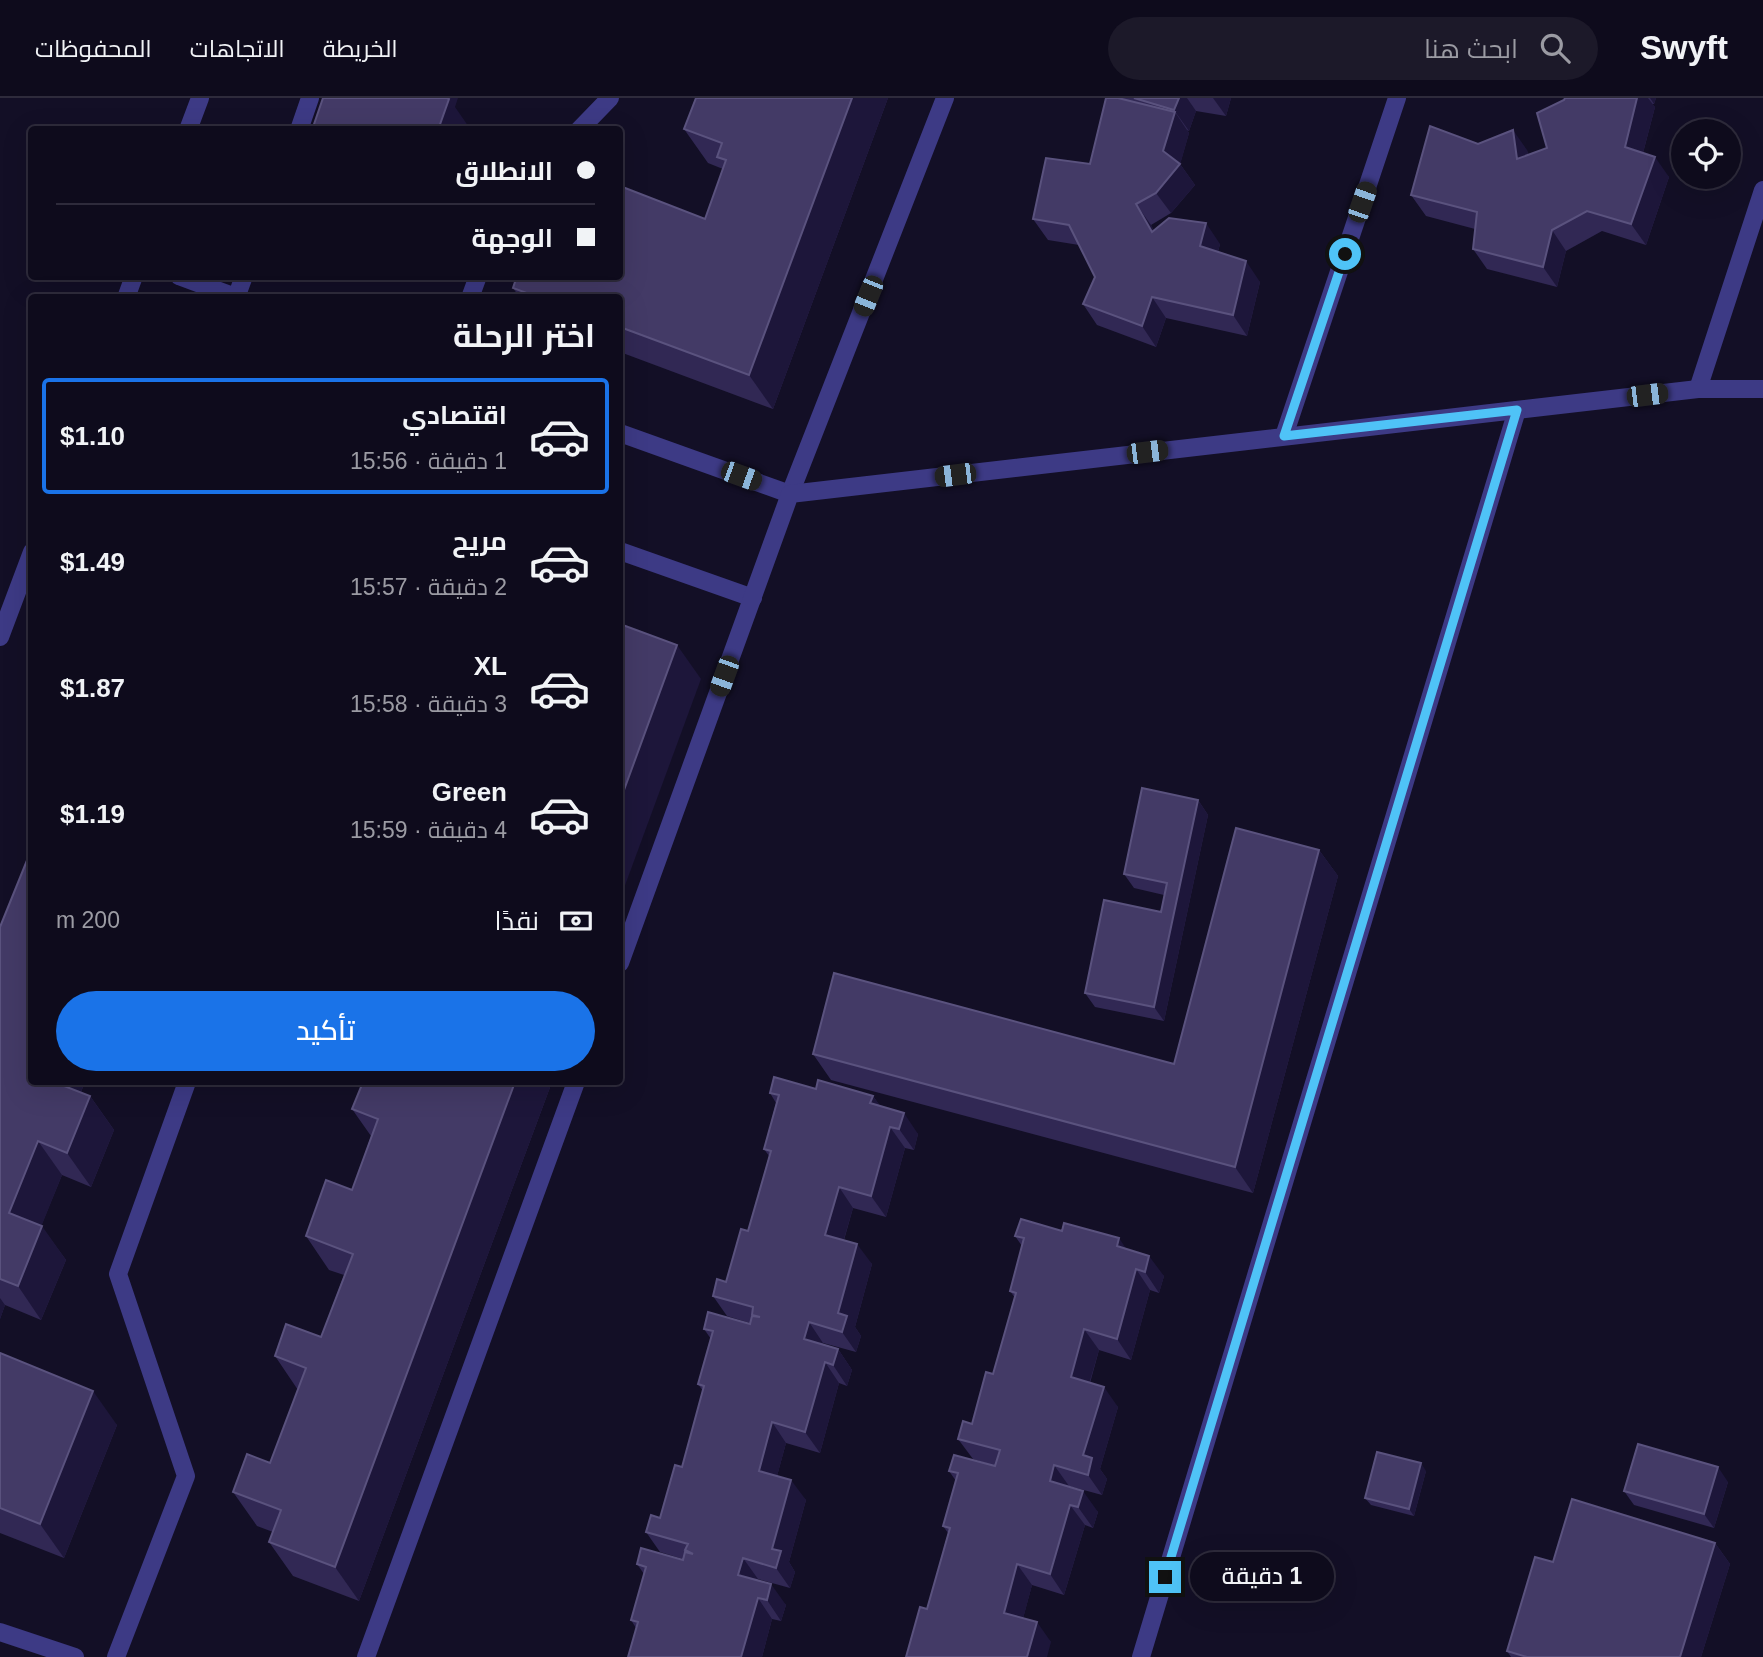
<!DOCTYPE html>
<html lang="ar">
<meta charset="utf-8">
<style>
:root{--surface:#0e0b1c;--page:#1c1929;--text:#f1f3f6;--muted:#9b9ba3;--line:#2e2b3b;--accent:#1a73e8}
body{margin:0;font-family:Helvetica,Cairo,sans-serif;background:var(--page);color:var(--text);direction:rtl;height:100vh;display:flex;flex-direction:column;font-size:26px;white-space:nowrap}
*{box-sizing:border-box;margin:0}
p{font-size:23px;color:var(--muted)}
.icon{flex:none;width:38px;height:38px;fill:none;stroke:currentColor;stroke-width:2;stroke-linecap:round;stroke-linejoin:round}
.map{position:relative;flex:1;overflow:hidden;direction:ltr}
.sheet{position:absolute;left:28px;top:196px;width:595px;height:791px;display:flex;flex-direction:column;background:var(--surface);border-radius:7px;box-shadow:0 7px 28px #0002,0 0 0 2px var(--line);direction:rtl}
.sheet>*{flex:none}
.hud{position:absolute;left:28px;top:28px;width:595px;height:154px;border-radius:7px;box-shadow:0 7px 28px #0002,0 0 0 2px var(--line);direction:rtl;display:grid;align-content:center;height:154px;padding:0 28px;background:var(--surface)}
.buttons{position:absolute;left:1671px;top:21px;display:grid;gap:14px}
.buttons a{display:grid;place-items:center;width:70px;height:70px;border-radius:50%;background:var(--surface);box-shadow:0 7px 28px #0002,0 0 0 2px var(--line);font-size:35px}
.end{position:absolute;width:32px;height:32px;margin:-16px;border:9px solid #4fc3f7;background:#111;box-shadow:0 0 0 4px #111}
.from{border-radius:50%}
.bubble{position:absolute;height:49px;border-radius:24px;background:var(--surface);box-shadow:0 7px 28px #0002,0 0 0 2px var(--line);font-size:23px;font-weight:600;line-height:49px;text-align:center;direction:rtl}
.car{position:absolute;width:21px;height:42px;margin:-21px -10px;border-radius:9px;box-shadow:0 0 5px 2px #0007;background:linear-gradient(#222 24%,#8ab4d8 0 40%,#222 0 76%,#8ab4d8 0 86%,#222 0)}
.hud b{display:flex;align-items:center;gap:24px;height:66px;font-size:26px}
.hud b+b{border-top:2px solid var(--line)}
.hud i{width:18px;height:18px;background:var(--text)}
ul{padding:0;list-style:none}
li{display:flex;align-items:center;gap:21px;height:116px;margin:0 14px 10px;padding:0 14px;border:4px solid transparent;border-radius:7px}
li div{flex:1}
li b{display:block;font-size:26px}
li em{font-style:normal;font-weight:600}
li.selected{border-color:var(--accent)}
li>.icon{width:63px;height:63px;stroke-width:1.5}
h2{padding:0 28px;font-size:32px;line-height:84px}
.pay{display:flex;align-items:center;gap:18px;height:77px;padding:0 28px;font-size:26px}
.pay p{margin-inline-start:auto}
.action{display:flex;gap:14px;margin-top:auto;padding:14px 28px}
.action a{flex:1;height:80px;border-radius:42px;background:var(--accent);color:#fff;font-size:28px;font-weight:600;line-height:80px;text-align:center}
header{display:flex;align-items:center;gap:42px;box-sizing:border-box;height:98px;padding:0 35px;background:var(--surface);border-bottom:2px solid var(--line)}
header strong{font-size:33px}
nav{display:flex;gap:38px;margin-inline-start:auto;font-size:24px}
.search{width:490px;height:63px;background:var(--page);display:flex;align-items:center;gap:18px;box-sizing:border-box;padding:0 24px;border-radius:38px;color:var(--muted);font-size:26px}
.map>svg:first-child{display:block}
</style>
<header>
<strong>Swyft</strong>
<div class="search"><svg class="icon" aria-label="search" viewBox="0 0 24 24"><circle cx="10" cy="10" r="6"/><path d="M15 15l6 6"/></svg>ابحث هنا</div>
<nav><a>الخريطة</a><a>الاتجاهات</a><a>المحفوظات</a></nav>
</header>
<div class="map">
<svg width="1763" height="1559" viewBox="0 0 1763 1559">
<rect width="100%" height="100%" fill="#130f26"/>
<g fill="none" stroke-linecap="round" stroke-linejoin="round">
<!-- minor -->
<g stroke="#3d3a85" stroke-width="18">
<path d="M 188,32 L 200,0"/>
<path d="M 299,32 L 310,0"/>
<path d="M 579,32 L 610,0"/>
<path d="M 179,178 L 238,200"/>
<path d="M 126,200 L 134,178"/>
<path d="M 236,200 L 244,178"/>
<path d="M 470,200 L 478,178"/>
<path d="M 1698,291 L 1763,92"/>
<path d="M 620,335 L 790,396 L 945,0"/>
<path d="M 1284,338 L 1397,0"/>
<path d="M 620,453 L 753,500"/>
<path d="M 0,539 L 32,454"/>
<path d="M 620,865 L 790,396 L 1698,291 L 1763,291"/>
<path d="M 0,1534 L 75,1559"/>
<path d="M 116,1559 L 186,1378 L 118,1176 L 187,984"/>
<path d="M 366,1559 L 576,984"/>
<path d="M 1141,1559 L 1517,312"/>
</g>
</g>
<!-- wall -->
<g fill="#312854">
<path d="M 888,0 L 773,311 L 620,254 L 620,200 L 520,200 L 513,190 L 705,121 L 723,71 L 708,65 L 684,31 Z"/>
<path d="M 1106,0 L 1231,0 L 1226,18 L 1196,13 L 1189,33 L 1187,32 L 1189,35 L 1180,66 L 1195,87 L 1171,115 L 1151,127 L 1154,133 L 1220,146 L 1218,154 L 1260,184 L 1247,238 L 1166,220 L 1156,249 L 1097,227 L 1083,206 L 1095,179 L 1079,147 L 1048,142 L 1033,121 L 1090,66 Z"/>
<path d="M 1565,0 L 1656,0 L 1654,6 L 1652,6 L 1655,9 L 1643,55 L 1669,79 L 1646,147 L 1602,133 L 1566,153 L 1557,189 L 1487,171 L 1473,151 L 1475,131 L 1426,118 L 1411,97 L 1478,46 L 1527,52 L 1528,57 L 1547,50 Z"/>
<path d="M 1198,702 L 1208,717 L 1164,923 L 1095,909 L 1085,895 L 1161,814 L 1164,797 L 1134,790 L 1124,776 Z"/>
<path d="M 1319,752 L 1338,778 L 1253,1095 L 831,982 L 813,956 L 1174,966 Z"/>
<path d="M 0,829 L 32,984 L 85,984 L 81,994 L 90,998 L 114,1032 L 91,1089 L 62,1077 L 41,1128 L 66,1162 L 41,1222 L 5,1207 L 0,1221 Z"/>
<path d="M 363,984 L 552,984 L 359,1503 L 293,1478 L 269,1444 L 273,1434 L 257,1428 L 233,1394 L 270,1365 L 298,1292 L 275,1258 L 321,1239 L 344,1177 L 329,1172 L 306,1138 L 352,1092 L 371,1038 L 352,1011 Z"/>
<path d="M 816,991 L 873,998 L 880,1008 L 918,1036 L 914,1052 L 905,1050 L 886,1119 L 853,1110 L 844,1142 L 872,1166 L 855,1229 L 861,1238 L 856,1254 L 823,1245 L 823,1247 L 838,1251 L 852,1272 L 847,1288 L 839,1285 L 820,1355 L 786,1345 L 777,1378 L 806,1402 L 789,1464 L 795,1474 L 790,1490 L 758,1481 L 757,1482 L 786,1507 L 781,1523 L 772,1521 L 762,1559 L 628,1559 L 636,1530 L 631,1522 L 644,1476 L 637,1466 L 683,1462 L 683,1461 L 660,1454 L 646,1434 L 660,1420 L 682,1369 L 703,1293 L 698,1286 L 711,1241 L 704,1231 L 750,1226 L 750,1225 L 727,1218 L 713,1198 L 726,1184 L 748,1133 L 769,1058 L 764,1051 L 776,1005 L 770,995 Z"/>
<path d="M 1015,1138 L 1126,1151 L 1164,1178 L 1159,1195 L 1150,1192 L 1131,1262 L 1099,1252 L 1090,1285 L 1118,1309 L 1100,1371 L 1107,1381 L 1102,1397 L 1069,1388 L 1069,1389 L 1098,1414 L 1093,1430 L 1085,1427 L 1064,1497 L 1032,1487 L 1023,1520 L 1051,1544 L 927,1511 L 948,1435 L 943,1428 L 956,1383 L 949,1373 L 995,1368 L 973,1361 L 958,1341 L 972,1326 L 993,1276 L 1015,1200 L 1010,1193 L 1022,1148 Z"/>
<path d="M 0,1255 L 117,1327 L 64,1460 L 0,1435 Z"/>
<path d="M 1426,1373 L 1414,1418 L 1371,1407 L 1365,1400 Z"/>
<path d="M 1728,1384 L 1714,1430 L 1634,1407 L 1624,1393 Z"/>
<path d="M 1715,1445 L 1730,1466 L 1701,1559 L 1511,1559 L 1507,1553 L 1553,1464 Z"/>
</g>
<!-- shaded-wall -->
<g fill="#1d163a">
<path d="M 431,0 L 458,0 L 455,9 L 471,32 L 438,32 Z"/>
<path d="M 852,0 L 888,0 L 773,311 L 749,277 Z"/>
<path d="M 1179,0 L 1187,0 L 1196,13 L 1189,33 L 1174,12 Z"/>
<path d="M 1213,0 L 1231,0 L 1226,18 Z"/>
<path d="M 1637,0 L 1648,0 L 1655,9 L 1639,70 L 1625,49 Z"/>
<path d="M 1650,0 L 1656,0 L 1654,6 Z"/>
<path d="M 1175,14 L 1189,35 L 1180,67 L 1180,66 L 1195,87 L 1171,115 L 1156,95 L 1163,53 Z"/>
<path d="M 1513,32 L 1527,52 L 1532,81 L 1517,61 Z"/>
<path d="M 1655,59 L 1669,79 L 1646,147 L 1631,126 Z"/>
<path d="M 1136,106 L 1151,127 L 1166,155 L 1152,134 Z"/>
<path d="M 1206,125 L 1220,146 L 1214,168 L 1200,148 Z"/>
<path d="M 1552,132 L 1566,153 L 1557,189 L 1543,169 Z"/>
<path d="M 1246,163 L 1260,184 L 1247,238 L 1233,217 Z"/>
<path d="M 1152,199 L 1166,220 L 1156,249 L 1142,228 Z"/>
<path d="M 677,547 L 701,581 L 620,801 L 620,703 Z"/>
<path d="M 1198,702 L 1208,717 L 1164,923 L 1154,909 Z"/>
<path d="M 1319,752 L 1338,778 L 1253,1095 L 1235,1069 Z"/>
<path d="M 50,984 L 85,984 L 72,1015 Z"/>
<path d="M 515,984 L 552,984 L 359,1503 L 335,1469 Z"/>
<path d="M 90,998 L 114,1032 L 91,1089 L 67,1055 Z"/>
<path d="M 873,998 L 888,1019 L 870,1005 Z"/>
<path d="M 904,1015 L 918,1036 L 914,1052 L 899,1031 Z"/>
<path d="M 890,1029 L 905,1050 L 886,1119 L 871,1098 Z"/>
<path d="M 38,1043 L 62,1077 L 33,1149 L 9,1115 Z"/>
<path d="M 839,1089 L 853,1110 L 839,1158 L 825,1137 Z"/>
<path d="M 42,1128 L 66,1162 L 41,1222 L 18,1188 Z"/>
<path d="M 1119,1140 L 1133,1161 L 1117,1148 Z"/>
<path d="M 857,1146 L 872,1166 L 855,1229 L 861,1238 L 856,1254 L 842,1234 L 838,1215 Z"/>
<path d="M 1149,1158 L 1164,1178 L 1159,1195 L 1145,1174 Z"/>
<path d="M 1136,1171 L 1150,1192 L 1131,1262 L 1117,1241 Z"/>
<path d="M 0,1200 L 5,1207 L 0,1221 Z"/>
<path d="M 809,1224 L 823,1245 L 819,1262 L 804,1241 Z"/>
<path d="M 1084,1231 L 1099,1252 L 1085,1300 L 1071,1279 Z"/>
<path d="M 838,1251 L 852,1272 L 847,1288 L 833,1267 Z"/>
<path d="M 825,1264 L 839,1285 L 820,1355 L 805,1334 Z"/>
<path d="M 1104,1289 L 1118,1309 L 1100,1371 L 1107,1381 L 1102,1397 L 1088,1377 L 1083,1357 Z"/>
<path d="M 93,1293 L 117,1327 L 64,1460 L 40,1426 Z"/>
<path d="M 772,1324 L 786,1345 L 773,1393 L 759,1373 Z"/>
<path d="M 1421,1365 L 1426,1373 L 1414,1418 L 1409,1411 Z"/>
<path d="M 1054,1367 L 1069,1388 L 1064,1404 L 1050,1383 Z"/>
<path d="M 1718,1369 L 1728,1384 L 1714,1430 L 1704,1416 Z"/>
<path d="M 791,1382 L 806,1402 L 789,1464 L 795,1474 L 790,1490 L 776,1470 L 772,1451 Z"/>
<path d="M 1083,1393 L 1098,1414 L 1093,1430 L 1078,1409 Z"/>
<path d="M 1070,1407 L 1085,1427 L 1064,1497 L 1050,1476 Z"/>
<path d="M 1715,1445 L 1730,1466 L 1701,1559 L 1680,1559 Z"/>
<path d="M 743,1460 L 758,1481 L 753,1498 L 738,1477 Z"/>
<path d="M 1017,1466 L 1032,1487 L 1019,1536 L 1004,1515 Z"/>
<path d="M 771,1486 L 786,1507 L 781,1523 L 767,1502 Z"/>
<path d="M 758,1500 L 772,1521 L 762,1559 L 741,1559 Z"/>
<path d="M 1037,1524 L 1051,1544 L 1047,1559 L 1027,1559 Z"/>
</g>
<!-- building -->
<g fill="#433a66" stroke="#5a527e" stroke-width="2">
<path d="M 323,0 L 447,0 L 449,1 L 438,32 L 390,32 L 385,30 L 385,32 L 312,32 Z"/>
<path d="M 696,0 L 852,0 L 749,277 L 620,229 L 620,200 L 540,200 L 513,190 L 517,178 L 620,178 L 620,88 L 705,121 L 726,62 L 717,59 L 722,45 L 684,31 Z"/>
<path d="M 1106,0 L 1118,0 L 1175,14 L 1163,53 L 1180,66 L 1156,95 L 1136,106 L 1152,134 L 1169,120 L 1206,125 L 1200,148 L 1246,163 L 1233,217 L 1152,199 L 1142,228 L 1083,206 L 1095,179 L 1069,127 L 1033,121 L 1046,60 L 1090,66 Z"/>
<path d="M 1134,0 L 1179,0 L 1174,12 Z"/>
<path d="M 1565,0 L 1637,0 L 1625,49 L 1655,59 L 1631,126 L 1587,113 L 1552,132 L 1543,169 L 1473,151 L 1477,114 L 1411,97 L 1430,28 L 1478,46 L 1513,32 L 1517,61 L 1547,50 L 1537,15 L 1564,2 Z"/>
<path d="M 620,526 L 677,547 L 620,703 Z"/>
<path d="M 1142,690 L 1198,702 L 1154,909 L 1085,895 L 1104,802 L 1161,814 L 1167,785 L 1124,776 Z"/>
<path d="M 1236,730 L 1319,752 L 1235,1069 L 813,956 L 834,875 L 1174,966 Z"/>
<path d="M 32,750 L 32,984 L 54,984 L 90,998 L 67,1055 L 38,1043 L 9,1115 L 42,1128 L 18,1188 L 0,1181 L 0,829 Z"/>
<path d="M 774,979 L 816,991 L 818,982 L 873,998 L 870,1005 L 904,1015 L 899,1031 L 890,1029 L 871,1098 L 839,1089 L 825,1137 L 857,1146 L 838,1215 L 847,1218 L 842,1234 L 809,1224 L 804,1241 L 838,1251 L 833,1267 L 825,1264 L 805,1334 L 772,1324 L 759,1373 L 791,1382 L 772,1451 L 781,1453 L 776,1470 L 743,1460 L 738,1477 L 771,1486 L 767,1502 L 758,1500 L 741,1559 L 628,1559 L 638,1524 L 631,1522 L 646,1469 L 637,1466 L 641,1450 L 683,1462 L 685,1454 L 693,1456 L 685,1452 L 688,1446 L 646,1434 L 651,1417 L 660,1420 L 675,1367 L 682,1369 L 704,1288 L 698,1286 L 713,1233 L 704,1231 L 708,1214 L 750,1226 L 752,1218 L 760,1219 L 752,1217 L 753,1209 L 713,1198 L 717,1181 L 726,1184 L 741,1131 L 748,1133 L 771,1053 L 764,1051 L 779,997 L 770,995 Z"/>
<path d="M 363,984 L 515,984 L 335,1469 L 269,1444 L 281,1412 L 233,1394 L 247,1356 L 270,1365 L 306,1270 L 275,1258 L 286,1226 L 321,1239 L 353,1156 L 306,1138 L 326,1082 L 352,1092 L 378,1021 L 352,1011 Z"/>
<path d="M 1021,1121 L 1062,1133 L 1064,1125 L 1119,1140 L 1117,1148 L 1149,1158 L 1145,1174 L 1136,1171 L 1117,1241 L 1084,1231 L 1071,1279 L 1104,1289 L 1083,1357 L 1092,1360 L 1088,1377 L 1054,1367 L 1050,1383 L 1083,1393 L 1078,1409 L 1070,1407 L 1050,1476 L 1017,1466 L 1004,1515 L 1037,1524 L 1027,1559 L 906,1559 L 920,1509 L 927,1511 L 950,1430 L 943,1428 L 958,1375 L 949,1373 L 954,1357 L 995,1368 L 1000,1352 L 958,1341 L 963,1323 L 972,1326 L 986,1274 L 993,1276 L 1016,1195 L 1010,1193 L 1024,1140 L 1015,1138 Z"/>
<path d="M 0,1255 L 93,1293 L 40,1426 L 0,1410 Z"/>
<path d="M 1638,1346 L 1718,1369 L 1704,1416 L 1624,1393 Z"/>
<path d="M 1377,1354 L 1421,1365 L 1409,1411 L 1365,1400 Z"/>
<path d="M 1572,1401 L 1715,1445 L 1680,1559 L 1527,1559 L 1507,1553 L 1535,1459 L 1553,1464 Z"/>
</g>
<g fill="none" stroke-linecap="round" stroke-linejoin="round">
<!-- route -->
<path stroke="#4fc3f7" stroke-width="9" d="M 1165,1479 L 1517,312 L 1284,338 L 1345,156"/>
</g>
</svg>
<div class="buttons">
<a><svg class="icon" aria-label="locate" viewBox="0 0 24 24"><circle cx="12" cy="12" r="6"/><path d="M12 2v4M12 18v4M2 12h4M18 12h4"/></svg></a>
</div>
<i class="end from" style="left:1345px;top:156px"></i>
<i class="end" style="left:1165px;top:1479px"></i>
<div class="bubble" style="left:1190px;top:1454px;width:144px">1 دقيقة</div>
<i class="car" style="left:1362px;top:104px;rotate:19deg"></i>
<i class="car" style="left:868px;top:198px;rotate:202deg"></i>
<i class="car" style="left:1647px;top:297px;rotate:83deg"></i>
<i class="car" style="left:1147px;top:354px;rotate:83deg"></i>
<i class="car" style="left:955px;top:377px;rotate:263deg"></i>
<i class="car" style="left:741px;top:378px;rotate:110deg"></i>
<i class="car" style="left:724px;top:578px;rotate:200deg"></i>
<div class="hud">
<b><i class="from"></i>الانطلاق</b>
<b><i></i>الوجهة</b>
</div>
<section class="sheet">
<h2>اختر الرحلة</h2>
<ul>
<li class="selected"><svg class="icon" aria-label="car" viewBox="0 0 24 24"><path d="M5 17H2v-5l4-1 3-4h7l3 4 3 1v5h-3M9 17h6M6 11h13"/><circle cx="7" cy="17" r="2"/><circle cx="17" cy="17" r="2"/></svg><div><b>اقتصادي</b><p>1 دقيقة · 15:56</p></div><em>$1.10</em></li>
<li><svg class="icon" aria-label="car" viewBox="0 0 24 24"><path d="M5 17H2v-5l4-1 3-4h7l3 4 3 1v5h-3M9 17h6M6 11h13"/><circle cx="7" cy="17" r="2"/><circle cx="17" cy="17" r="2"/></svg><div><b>مريح</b><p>2 دقيقة · 15:57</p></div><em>$1.49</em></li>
<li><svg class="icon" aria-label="car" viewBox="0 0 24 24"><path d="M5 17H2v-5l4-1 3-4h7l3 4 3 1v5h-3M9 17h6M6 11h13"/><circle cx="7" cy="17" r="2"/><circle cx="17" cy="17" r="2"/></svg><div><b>XL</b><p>3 دقيقة · 15:58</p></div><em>$1.87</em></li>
<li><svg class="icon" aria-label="car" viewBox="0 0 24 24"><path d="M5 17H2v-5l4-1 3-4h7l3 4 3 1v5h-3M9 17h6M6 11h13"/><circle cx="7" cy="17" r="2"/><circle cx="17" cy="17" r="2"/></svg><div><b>Green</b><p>4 دقيقة · 15:59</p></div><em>$1.19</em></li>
</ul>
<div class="pay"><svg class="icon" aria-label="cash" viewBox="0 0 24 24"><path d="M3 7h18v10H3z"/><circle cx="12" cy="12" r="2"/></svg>نقدًا<p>200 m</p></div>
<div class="action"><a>تأكيد</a></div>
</section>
</div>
